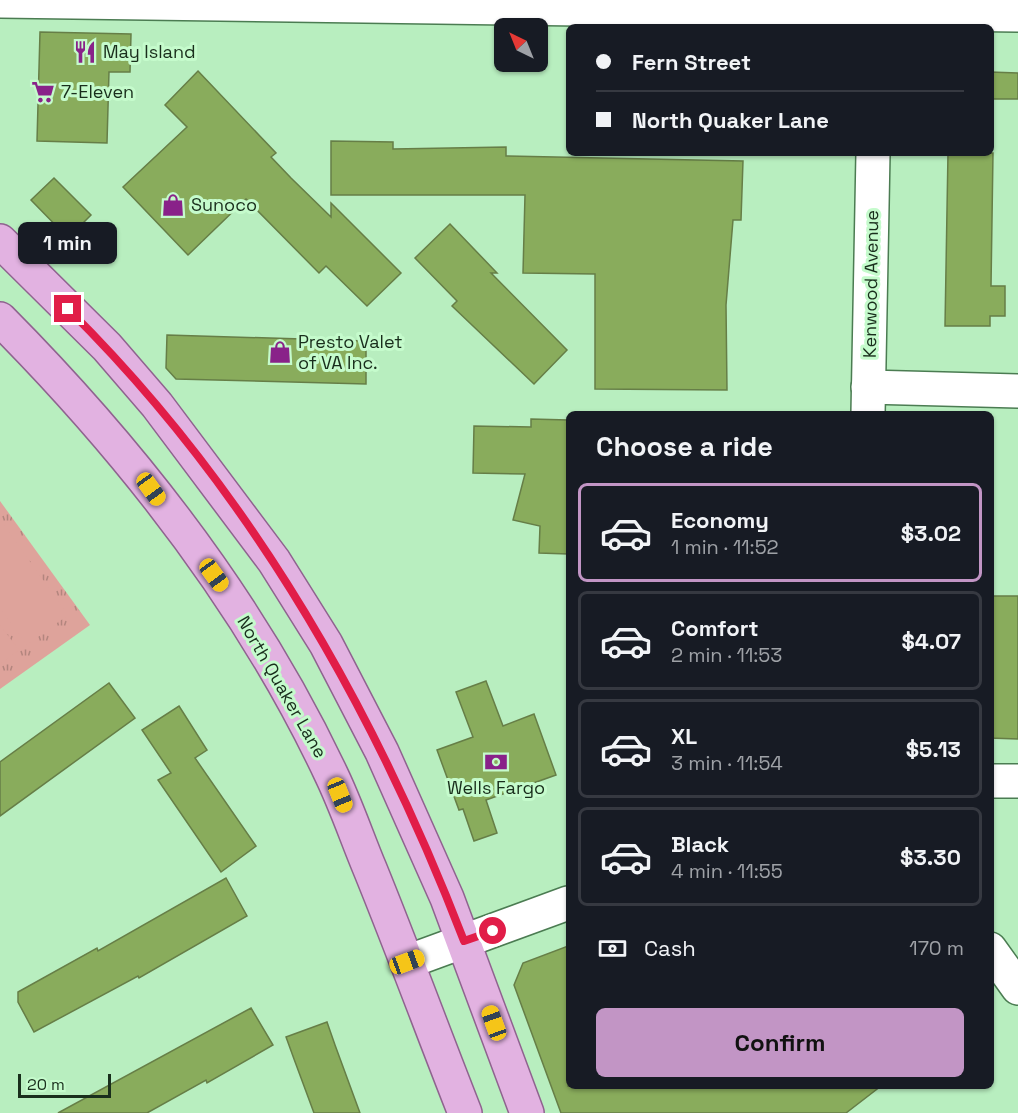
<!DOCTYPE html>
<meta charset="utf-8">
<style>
:root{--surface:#171b24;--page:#242831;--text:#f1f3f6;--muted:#9ea1a6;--line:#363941;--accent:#c295c5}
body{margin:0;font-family:"Space Grotesk",sans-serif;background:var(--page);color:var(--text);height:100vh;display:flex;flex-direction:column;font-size:22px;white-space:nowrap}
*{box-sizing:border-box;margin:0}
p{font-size:20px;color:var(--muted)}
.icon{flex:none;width:33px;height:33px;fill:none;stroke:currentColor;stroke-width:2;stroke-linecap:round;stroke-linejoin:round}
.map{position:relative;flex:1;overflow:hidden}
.drawer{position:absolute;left:566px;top:411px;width:428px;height:678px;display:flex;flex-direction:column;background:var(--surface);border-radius:9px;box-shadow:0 2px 4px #0004}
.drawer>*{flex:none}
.hud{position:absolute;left:566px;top:24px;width:428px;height:132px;border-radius:9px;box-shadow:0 2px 4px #0004;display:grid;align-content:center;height:132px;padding:0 30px;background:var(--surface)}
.needle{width:39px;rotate:317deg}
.controls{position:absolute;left:494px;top:18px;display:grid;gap:12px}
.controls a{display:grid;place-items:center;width:54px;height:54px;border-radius:9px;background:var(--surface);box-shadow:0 2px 4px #0004;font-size:30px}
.scale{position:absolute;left:18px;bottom:15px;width:93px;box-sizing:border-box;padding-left:6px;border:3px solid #192e1c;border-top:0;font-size:16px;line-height:21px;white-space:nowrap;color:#192e1c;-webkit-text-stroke:4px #c5fbcc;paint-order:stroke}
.end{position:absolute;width:27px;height:27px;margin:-14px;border:8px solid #e11d48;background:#fff;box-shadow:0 0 0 3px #fff}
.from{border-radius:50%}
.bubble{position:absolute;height:42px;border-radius:9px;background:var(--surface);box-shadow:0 2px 4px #0004;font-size:20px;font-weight:700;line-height:42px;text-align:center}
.car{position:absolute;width:18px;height:36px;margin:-18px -9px;border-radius:8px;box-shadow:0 0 4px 2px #0007;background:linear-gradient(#f5c518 24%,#345 0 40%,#f5c518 0 76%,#345 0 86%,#f5c518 0)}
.hud b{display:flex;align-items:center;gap:21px;height:57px;font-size:22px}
.hud b+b{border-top:2px solid var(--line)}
.hud i{width:15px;height:15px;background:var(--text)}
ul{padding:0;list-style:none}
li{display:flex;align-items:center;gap:18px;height:99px;margin:0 12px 9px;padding:0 18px;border:3px solid var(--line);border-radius:9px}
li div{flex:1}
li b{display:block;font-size:22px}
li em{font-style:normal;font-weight:700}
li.selected{border-color:var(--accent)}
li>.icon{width:54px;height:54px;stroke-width:1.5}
h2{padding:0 30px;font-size:27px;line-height:72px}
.pay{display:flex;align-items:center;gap:15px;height:66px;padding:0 30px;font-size:22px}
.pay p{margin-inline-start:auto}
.button{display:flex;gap:12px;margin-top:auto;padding:12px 30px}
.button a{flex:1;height:69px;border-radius:9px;background:var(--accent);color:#111;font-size:24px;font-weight:700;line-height:69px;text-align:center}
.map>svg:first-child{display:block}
</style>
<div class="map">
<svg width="1018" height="1113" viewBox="0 0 1018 1113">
<defs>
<pattern id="park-tufts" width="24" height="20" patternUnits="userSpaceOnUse" patternTransform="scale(1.5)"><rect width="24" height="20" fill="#dea39b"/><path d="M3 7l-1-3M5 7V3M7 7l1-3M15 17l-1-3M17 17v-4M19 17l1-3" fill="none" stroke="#b3857e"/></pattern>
</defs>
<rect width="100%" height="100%" fill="#b8eebf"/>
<!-- park -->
<path fill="url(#park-tufts)" d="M 0,501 L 90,625 L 0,689 Z"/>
<!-- pitch -->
<g fill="#dea39b">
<path d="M 4,525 L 68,615 L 27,645 L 0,608 L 0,528 Z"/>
<path d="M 0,625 L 19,650 L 0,664 Z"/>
</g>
<!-- building -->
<g fill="#89ac5c" stroke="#667e47" stroke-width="1.5">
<path d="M 40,32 L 131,34 L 130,72 L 109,72 L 107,143 L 37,141 Z"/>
<path d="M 198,71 L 276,153 L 271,157 L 291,178 L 331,217 L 331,203 L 401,273 L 367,306 L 326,266 L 319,273 L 246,199 L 188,255 L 123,187 L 187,127 L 165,105 Z"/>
<path d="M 990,72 L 1018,73 L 1018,99 L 990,99 Z"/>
<path d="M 331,141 L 393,142 L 393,149 L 506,147 L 506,156 L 743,161 L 741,220 L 733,220 L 726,305 L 727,390 L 595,389 L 595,274 L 523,273 L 525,195 L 331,195 Z"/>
<path d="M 948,153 L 993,153 L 991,286 L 1005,286 L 1005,316 L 990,316 L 990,326 L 945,326 Z"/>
<path d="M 54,178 L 91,215 L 68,238 L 31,200 Z"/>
<path d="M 450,224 L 497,273 L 491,273 L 567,350 L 534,384 L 452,306 L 457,301 L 415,258 Z"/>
<path d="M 167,335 L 366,341 L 366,384 L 176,379 L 166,368 Z"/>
<path d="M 531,419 L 568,420 L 568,554 L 539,553 L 540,526 L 513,520 L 525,474 L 473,473 L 474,426 L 531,427 Z"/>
<path d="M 990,596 L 1018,596 L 1018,739 L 990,738 Z"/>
<path d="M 486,681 L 503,726 L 534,714 L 556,775 L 486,800 L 497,833 L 474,841 L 463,809 L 459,810 L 437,750 L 473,737 L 456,692 Z"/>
<path d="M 109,683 L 135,718 L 0,816 L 0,762 Z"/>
<path d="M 179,706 L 207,750 L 195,758 L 256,846 L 221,872 L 158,780 L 171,773 L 142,730 Z"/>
<path d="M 226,878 L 247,916 L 139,978 L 138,976 L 34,1032 L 18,1002 L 18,992 L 97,948 L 98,951 Z"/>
<path d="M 568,946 L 568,1086 L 881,1086 L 846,1113 L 561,1113 L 514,985 L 523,963 Z"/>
<path d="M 251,1008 L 273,1045 L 207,1083 L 206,1080 L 147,1113 L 58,1113 Z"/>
<path d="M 327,1022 L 335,1045 L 360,1113 L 314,1113 L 294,1059 L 286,1037 Z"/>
</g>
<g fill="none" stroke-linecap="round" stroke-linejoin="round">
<!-- minor casing -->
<g stroke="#4b7c52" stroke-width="36">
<g id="minor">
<path d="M 0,1 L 1018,15"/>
<path d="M 868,387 L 1018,391"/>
<path d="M 868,414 L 873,153"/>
<path d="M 990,781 L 1018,781"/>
<path d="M 990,949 L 1018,988"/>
<path d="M 407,962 L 568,903"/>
</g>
</g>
<!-- major casing -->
<g stroke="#8f638f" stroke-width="36">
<g id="major">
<path d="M 0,241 L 107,347 L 157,405 L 274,561 L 326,644 L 382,752 L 447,898 L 527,1113"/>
<path d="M 0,319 C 132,452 251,604 331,774 C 346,805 357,838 370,869 C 403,950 433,1032 465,1113"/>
</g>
</g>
<!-- minor -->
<use href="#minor" stroke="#fff" stroke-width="33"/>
<!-- major -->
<use href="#major" stroke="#e2b2e1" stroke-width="33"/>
</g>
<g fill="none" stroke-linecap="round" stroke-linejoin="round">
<!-- route -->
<path stroke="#e11d48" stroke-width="8" d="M 68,309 C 247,486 374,707 464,941 L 493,931"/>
</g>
<!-- icons -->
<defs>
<g id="restaurant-bare" transform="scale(1.8)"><path d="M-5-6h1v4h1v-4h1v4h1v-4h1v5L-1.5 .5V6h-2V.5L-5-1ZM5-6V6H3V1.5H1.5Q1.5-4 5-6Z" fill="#892289" stroke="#c5fbcc" stroke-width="2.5" paint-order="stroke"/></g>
<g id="supermarket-bare" transform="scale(1.8)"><path d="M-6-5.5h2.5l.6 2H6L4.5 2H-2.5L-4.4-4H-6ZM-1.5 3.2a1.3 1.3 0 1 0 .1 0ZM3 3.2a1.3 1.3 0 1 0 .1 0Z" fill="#892289" stroke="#c5fbcc" stroke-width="2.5" paint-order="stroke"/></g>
<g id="shop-bare" transform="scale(1.8)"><path d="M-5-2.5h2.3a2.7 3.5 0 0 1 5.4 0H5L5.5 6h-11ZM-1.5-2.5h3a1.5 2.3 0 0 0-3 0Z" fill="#892289" stroke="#c5fbcc" stroke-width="2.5" paint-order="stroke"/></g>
<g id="bank-bare" transform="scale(1.8)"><path d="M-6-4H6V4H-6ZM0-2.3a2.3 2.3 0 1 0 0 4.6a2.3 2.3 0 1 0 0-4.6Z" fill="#892289" stroke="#c5fbcc" stroke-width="2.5" paint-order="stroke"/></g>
</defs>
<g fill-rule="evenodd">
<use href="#restaurant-bare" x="85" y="52"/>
<use href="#supermarket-bare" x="43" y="92"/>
<use href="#shop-bare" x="173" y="205"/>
<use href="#shop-bare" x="280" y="352"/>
<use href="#bank-bare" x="496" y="762"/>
</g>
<g text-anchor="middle" stroke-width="6" stroke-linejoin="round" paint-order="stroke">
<!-- poi labels -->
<g font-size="18" fill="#192e1c" stroke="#c5fbcc" text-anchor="start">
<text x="103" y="58">May Island</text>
<text x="61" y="98">7-Eleven</text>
<text x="191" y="211">Sunoco</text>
<text x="298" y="348">Presto Valet<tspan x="298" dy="21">of VA Inc.</tspan></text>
<text x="496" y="794" text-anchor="middle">Wells Fargo</text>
</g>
<!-- street labels -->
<g font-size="18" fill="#192e1c" stroke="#c5fbcc">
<text transform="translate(871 284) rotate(-89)" y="6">Kenwood Avenue</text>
<text transform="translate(282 687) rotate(60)" y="6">North Quaker Lane</text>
</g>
</g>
</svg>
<div class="controls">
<a><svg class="needle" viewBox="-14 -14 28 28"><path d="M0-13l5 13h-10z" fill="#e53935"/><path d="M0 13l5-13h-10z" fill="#9ea1a6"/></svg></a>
</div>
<div class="scale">20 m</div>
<i class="end from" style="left:493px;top:931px"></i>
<i class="end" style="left:68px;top:309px"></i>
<div class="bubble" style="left:18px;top:222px;width:99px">1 min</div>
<i class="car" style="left:151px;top:489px;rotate:144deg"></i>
<i class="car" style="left:214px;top:575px;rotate:144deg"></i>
<i class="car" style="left:340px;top:795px;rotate:158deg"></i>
<i class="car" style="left:407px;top:962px;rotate:70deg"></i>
<i class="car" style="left:494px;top:1023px;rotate:340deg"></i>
<div class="hud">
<b><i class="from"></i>Fern Street</b>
<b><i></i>North Quaker Lane</b>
</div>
<section class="drawer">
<h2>Choose a ride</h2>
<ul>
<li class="selected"><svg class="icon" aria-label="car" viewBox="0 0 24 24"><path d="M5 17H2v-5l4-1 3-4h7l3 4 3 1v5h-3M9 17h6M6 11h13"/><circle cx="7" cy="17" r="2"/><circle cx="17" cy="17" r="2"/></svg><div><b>Economy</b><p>1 min · 11:52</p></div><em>$3.02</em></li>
<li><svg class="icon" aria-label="car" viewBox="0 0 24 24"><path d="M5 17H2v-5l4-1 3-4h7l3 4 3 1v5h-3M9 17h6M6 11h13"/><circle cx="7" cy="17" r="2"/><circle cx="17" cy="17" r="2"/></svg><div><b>Comfort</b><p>2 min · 11:53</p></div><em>$4.07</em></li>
<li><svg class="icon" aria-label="car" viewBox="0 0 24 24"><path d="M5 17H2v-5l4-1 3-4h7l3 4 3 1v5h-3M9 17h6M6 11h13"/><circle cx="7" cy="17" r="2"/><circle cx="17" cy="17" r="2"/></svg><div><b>XL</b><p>3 min · 11:54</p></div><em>$5.13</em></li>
<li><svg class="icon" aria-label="car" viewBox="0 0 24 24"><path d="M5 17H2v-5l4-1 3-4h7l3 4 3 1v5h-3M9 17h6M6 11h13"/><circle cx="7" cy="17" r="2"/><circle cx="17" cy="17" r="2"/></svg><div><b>Black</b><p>4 min · 11:55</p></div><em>$3.30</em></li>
</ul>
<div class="pay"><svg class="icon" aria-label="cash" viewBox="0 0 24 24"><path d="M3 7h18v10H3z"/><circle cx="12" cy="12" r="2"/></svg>Cash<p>170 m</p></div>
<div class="button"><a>Confirm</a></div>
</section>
</div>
